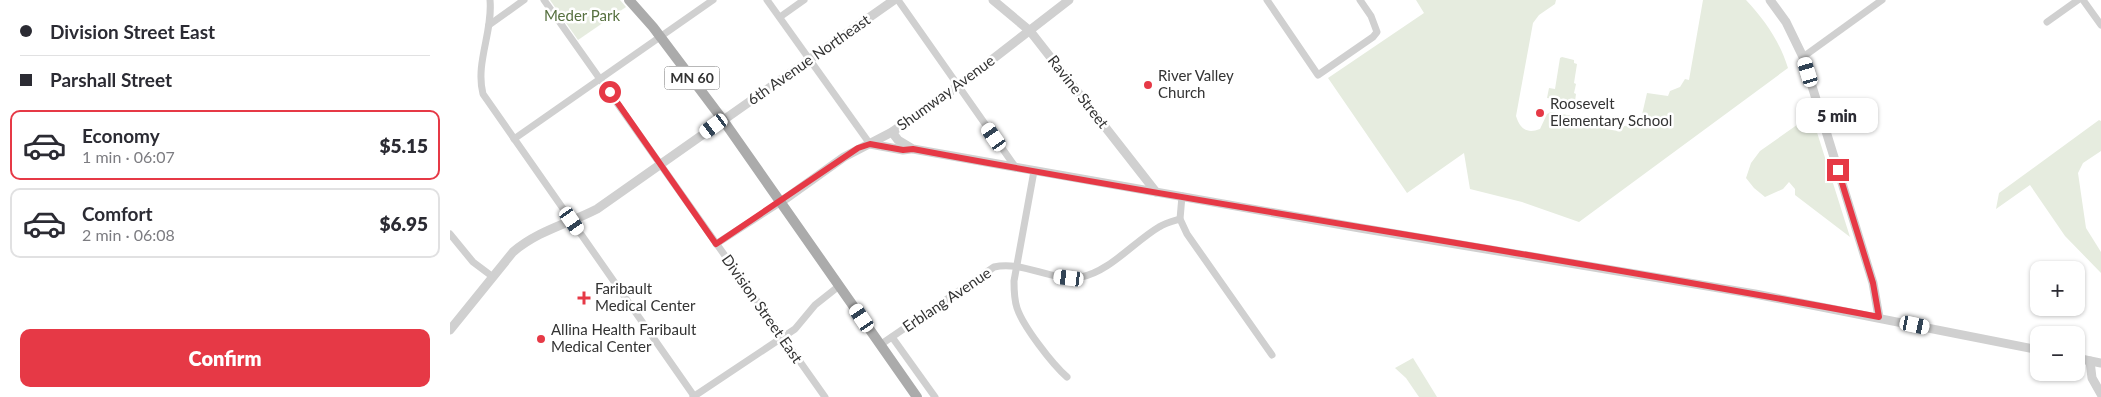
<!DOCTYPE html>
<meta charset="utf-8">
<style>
:root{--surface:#fff;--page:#f2f2f3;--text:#2b2b33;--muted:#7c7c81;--line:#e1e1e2;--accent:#e63946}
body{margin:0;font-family:Lato,sans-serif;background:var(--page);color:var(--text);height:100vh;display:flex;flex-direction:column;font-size:19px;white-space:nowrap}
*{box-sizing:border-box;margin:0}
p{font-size:16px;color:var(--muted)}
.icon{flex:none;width:28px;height:28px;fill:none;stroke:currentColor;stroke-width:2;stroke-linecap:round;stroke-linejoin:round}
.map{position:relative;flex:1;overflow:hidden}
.sheet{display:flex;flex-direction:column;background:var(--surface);width:450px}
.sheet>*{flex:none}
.hud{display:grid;align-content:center;height:110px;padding:0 20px;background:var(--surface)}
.buttons{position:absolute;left:1580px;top:261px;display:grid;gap:10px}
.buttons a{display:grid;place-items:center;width:55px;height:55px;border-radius:10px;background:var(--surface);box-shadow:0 1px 4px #0004;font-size:25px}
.end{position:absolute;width:22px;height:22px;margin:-11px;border:6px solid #e63946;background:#fff;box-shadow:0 0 0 2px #fff}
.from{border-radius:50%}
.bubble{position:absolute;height:35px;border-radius:10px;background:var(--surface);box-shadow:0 1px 4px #0004;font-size:16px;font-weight:800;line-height:35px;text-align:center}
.car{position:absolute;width:15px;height:30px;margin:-15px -8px;border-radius:6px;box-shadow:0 0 4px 1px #0007;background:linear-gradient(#fff 24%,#345 0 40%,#fff 0 76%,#345 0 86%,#fff 0)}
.hud b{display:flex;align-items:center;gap:18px;height:48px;font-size:19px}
.hud b+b{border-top:1px solid var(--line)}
.hud i{width:12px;height:12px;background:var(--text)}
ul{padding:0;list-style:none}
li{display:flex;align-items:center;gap:15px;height:70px;margin:0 10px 8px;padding:0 10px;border:2px solid var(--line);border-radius:10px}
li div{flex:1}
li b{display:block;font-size:19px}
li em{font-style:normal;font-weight:800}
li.selected{border-color:var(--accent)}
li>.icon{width:45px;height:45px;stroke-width:1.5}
.primary-button{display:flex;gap:10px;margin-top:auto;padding:10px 20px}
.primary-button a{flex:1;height:58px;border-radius:10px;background:var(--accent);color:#fff;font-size:20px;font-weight:800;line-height:58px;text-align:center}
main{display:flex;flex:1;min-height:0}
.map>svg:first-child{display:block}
</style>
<main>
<section class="sheet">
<div class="hud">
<b><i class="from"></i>Division Street East</b>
<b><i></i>Parshall Street</b>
</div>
<ul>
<li class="selected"><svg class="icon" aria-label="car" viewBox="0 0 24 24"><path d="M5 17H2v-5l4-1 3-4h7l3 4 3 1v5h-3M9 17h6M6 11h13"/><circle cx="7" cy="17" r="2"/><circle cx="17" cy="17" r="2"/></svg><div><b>Economy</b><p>1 min · 06:07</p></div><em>$5.15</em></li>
<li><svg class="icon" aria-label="car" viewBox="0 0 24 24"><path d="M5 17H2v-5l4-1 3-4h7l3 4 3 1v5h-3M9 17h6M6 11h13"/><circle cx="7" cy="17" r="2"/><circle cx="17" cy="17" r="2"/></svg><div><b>Comfort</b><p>2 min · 06:08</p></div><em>$6.95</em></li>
</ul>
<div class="primary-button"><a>Confirm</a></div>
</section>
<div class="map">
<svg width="1651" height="397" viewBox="0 0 1651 397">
<rect width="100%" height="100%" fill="#fff"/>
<!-- green -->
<g fill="#e6ecdf">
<path d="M 100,0 L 170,0 L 176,7 L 128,40 Z"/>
<path d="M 966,0 L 1106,0 L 1105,4 L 1089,15 L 1083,23 L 1066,116 C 1070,129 1077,134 1090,129 L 1097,114 L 1101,112 L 1149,121 L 1156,129 L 1168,131 L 1174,126 L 1183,125 L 1191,119 L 1197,93 L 1218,96 L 1220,91 L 1230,87 L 1235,79 L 1239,80 L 1253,0 L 1296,0 C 1315,20 1330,42 1338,68 L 1129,222 L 1072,202 L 1020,189 L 1014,153 L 957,193 L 878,78 L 974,13 Z"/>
<path d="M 1112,57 L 1124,60 L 1124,63 L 1127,64 L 1124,83 L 1126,84 L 1124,93 L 1126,94 L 1124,108 L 1104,105 L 1105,99 L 1097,98 L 1099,88 L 1105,89 L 1110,58 Z"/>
<path d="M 1361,115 L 1365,126 L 1400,237 L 1345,195 L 1345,189 L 1339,182 L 1333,189 L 1315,197 L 1304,188 L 1296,178 L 1301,163 L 1310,151 Z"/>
<path d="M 1649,120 L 1651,121 L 1651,151 L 1633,163 L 1628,173 L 1636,228 L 1651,252 L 1651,273 L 1615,236 L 1580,185 L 1546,209 L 1549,193 Z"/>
<path d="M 963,358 L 987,397 L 969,397 L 956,378 L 945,368 Z"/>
</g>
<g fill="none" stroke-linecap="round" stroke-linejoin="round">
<!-- minor -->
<g stroke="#d0d0d0" stroke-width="7">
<path d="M 40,0 C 43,32 25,63 33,94 L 244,396"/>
<path d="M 94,0 L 375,397"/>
<path d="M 317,0 L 420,144"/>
<path d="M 448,0 L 566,168"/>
<path d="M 817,0 L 868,75 L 923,37 L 927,32 L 921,16 L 910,0"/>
<path d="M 1633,0 L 1651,25"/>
<path d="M 330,17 L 354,0"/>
<path d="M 1597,22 L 1628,0"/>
<path d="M 39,25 L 74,0"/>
<path d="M 1353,57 L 1432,0"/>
<path d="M 64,139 L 263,0"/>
<path d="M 584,171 L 564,281 C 564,290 564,299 567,308 C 573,326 602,364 617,377"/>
<path d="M 732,196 L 730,219 L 737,234 L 822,355"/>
<path d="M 0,234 L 23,262 L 43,277"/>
<path d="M 266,244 L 331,202"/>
<path d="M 442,337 L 485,397"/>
<path d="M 430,345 L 544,267 C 572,260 602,282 631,277 C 659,272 685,241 709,227 C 715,223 723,221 730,219"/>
<path d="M 243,397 L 345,329 L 365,305 L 389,286"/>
</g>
<!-- tertiary -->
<g stroke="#d0d0d0" stroke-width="9">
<path d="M 543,0 L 580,31 L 706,192"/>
<path d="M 1320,0 L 1336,22 L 1353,57 L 1423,283 L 1429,317"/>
<path d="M 442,132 L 448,140 L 463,149 L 910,228 L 1305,294 L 1589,350"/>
<path d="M 420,144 L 453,150 L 461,149"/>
<path d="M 331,202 L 394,157 L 442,132 L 508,86 L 619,0"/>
<path d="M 0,330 L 63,252 C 89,230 118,224 147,209 L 444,0"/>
<path d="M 1626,358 L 1651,363"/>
<path d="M 1640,361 L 1642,378 L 1651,394"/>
</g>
<!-- primary -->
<path stroke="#ababab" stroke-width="10" d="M 179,0 L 203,27 L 273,120 L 467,397"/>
</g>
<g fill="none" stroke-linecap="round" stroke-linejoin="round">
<!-- route -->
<path stroke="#e63946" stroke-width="6" d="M 160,92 L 266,244 L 408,148 L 420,144 L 453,150 L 463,149 C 784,210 1108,256 1429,317 L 1423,283 L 1388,170"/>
</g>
<!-- markers -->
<g fill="#e63946" stroke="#fff" stroke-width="2">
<circle cx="698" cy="85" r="5"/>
<circle cx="1090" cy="113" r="5"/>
<path d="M131.5 290.5h5v5h5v5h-5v5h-5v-5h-5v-5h5z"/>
<circle cx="91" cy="339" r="5"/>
</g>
<g text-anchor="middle" stroke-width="5" stroke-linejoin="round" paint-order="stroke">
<!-- shield labels -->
<rect fill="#fff" stroke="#707070" stroke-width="1" x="214.5" y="66.5" width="55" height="23" rx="4"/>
<g font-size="14" font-weight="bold" fill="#333">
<text x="242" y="83">MN 60</text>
</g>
<!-- park labels -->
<g font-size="15" fill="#56703f" stroke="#fff">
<text x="132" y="21">Meder Park</text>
</g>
<!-- street labels -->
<g font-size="15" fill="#333" stroke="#fff">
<text transform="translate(359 60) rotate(-35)" y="5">6th Avenue Northeast</text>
<text transform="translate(628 92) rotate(52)" y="5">Ravine Street</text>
<text transform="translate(496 93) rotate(-36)" y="5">Shumway Avenue</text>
<text transform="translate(497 300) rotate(-34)" y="5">Erblang Avenue</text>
<text transform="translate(312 309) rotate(55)" y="5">Division Street East</text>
</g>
<!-- poi labels -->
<g font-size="15" fill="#333" stroke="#fff" text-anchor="start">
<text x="708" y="81">River Valley<tspan x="708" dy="17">Church</tspan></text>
<text x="1100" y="109">Roosevelt<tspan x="1100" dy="17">Elementary School</tspan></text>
<text x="145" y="294">Faribault<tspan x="145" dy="17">Medical Center</tspan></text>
<text x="101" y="335">Allina Health Faribault<tspan x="101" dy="17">Medical Center</tspan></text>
</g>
</g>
</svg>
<div class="buttons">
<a>+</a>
<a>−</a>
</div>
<i class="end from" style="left:160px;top:92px"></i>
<i class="end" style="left:1388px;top:170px"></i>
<div class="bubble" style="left:1346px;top:98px;width:82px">5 min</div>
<i class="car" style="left:1358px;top:72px;rotate:343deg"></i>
<i class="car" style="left:264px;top:126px;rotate:234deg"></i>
<i class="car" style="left:544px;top:137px;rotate:325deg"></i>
<i class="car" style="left:122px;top:221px;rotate:145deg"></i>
<i class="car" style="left:619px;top:278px;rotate:277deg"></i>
<i class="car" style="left:412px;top:318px;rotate:326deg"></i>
<i class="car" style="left:1465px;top:325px;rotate:102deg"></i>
</div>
</main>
